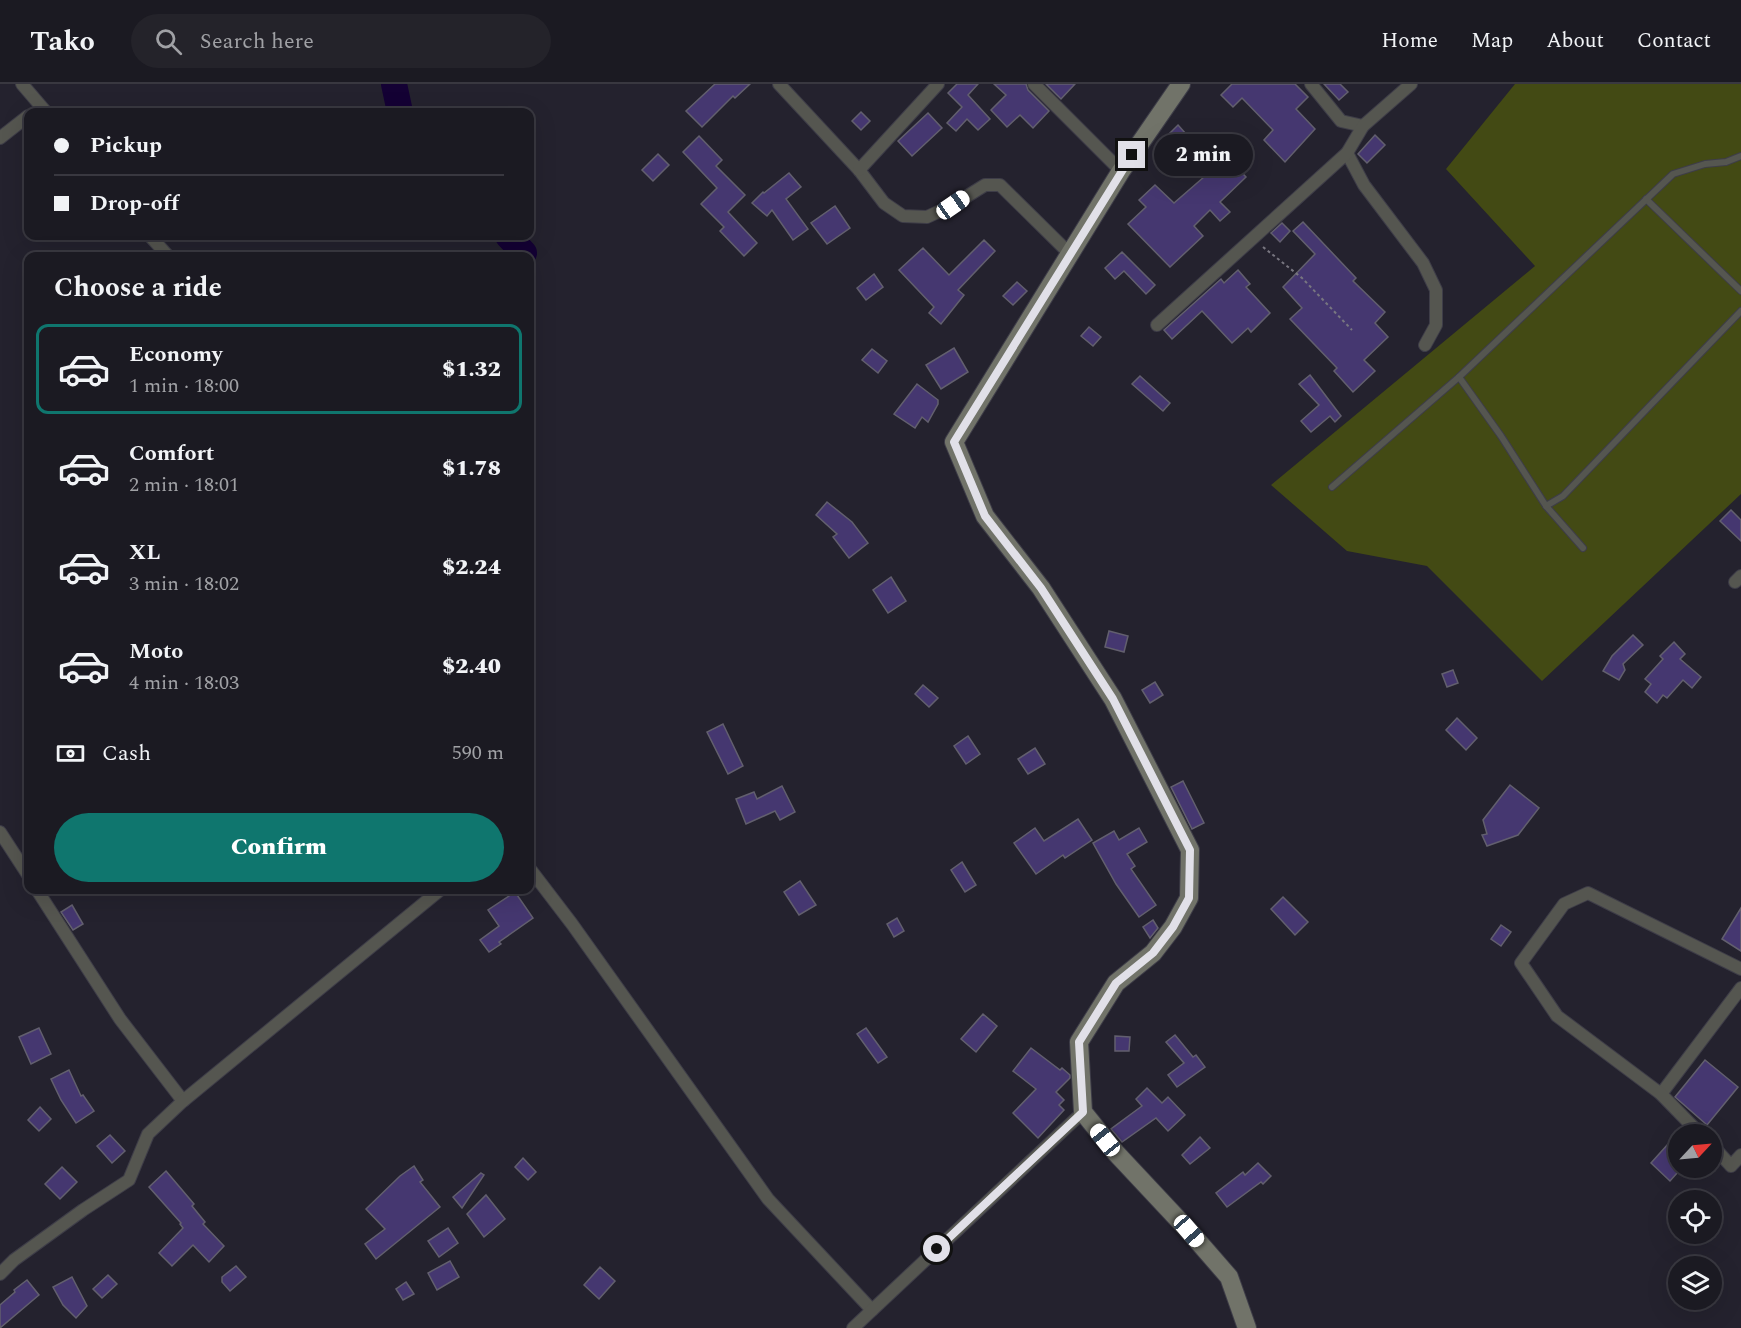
<!DOCTYPE html>
<meta charset="utf-8">
<style>
:root{--surface:#1b1a22;--page:#24232a;--text:#f1f3f6;--muted:#a0a1a5;--line:#393840;--accent:#0f766e}
body{margin:0;font-family:Spectral,serif;background:var(--page);color:var(--text);height:100vh;display:flex;flex-direction:column;font-size:22px;white-space:nowrap}
*{box-sizing:border-box;margin:0}
p{font-size:20px;color:var(--muted)}
.icon{flex:none;width:33px;height:33px;fill:none;stroke:currentColor;stroke-width:2;stroke-linecap:round;stroke-linejoin:round}
.map{position:relative;flex:1;overflow:hidden}
.details{position:absolute;left:24px;top:168px;width:510px;height:642px;display:flex;flex-direction:column;background:var(--surface);border-radius:12px;box-shadow:0 6px 24px #0002,0 0 0 2px var(--line)}
.details>*{flex:none}
.top-card{position:absolute;left:24px;top:24px;width:510px;height:132px;border-radius:12px;box-shadow:0 6px 24px #0002,0 0 0 2px var(--line);display:grid;align-content:center;height:132px;padding:0 30px;background:var(--surface)}
.needle{width:39px;rotate:64deg}
.fabs{position:absolute;left:1668px;top:1040px;display:grid;gap:12px}
.fabs a{display:grid;place-items:center;width:54px;height:54px;border-radius:50%;background:var(--surface);box-shadow:0 6px 24px #0002,0 0 0 2px var(--line);font-size:30px}
.end{position:absolute;width:27px;height:27px;margin:-14px;border:8px solid #e1e0e8;background:#111;box-shadow:0 0 0 3px #111}
.from{border-radius:50%}
.bubble{position:absolute;height:42px;border-radius:21px;background:var(--surface);box-shadow:0 6px 24px #0002,0 0 0 2px var(--line);font-size:20px;font-weight:800;line-height:42px;text-align:center}
.car{position:absolute;width:18px;height:36px;margin:-18px -9px;border-radius:8px;box-shadow:0 0 4px 2px #0007;background:linear-gradient(#fff 24%,#345 0 40%,#fff 0 76%,#345 0 86%,#fff 0)}
.top-card b{display:flex;align-items:center;gap:21px;height:57px;font-size:22px}
.top-card b+b{border-top:2px solid var(--line)}
.top-card i{width:15px;height:15px;background:var(--text)}
ul{padding:0;list-style:none}
li{display:flex;align-items:center;gap:18px;height:90px;margin:0 12px 9px;padding:0 18px;border:3px solid transparent;border-radius:12px}
li div{flex:1}
li b{display:block;font-size:22px}
li em{font-style:normal;font-weight:800}
li.on{border-color:var(--accent)}
li>.icon{width:54px;height:54px;stroke-width:1.5}
h2{padding:0 30px;font-size:27px;line-height:72px}
.pay{display:flex;align-items:center;gap:15px;height:66px;padding:0 30px;font-size:22px}
.pay p{margin-inline-start:auto}
.cta{display:flex;gap:12px;margin-top:auto;padding:12px 30px}
.cta a{flex:1;height:69px;border-radius:36px;background:var(--accent);color:#fff;font-size:24px;font-weight:800;line-height:69px;text-align:center}
header{display:flex;align-items:center;gap:36px;box-sizing:border-box;height:84px;padding:0 30px;background:var(--surface);border-bottom:2px solid var(--line)}
header strong{font-size:28px}
nav{display:flex;gap:33px;margin-inline-start:auto;font-size:21px}
.search{width:420px;height:54px;background:var(--page);display:flex;align-items:center;gap:15px;box-sizing:border-box;padding:0 21px;border-radius:33px;color:var(--muted);font-size:22px}
.map>svg:first-child{display:block}
</style>
<header>
<strong>Tako</strong>
<div class="search"><svg class="icon" aria-label="search" viewBox="0 0 24 24"><circle cx="10" cy="10" r="6"/><path d="M15 15l6 6"/></svg>Search here</div>
<nav><a>Home</a><a>Map</a><a>About</a><a>Contact</a></nav>
</header>
<div class="map">
<svg width="1741" height="1244" viewBox="0 0 1741 1244">
<rect width="100%" height="100%" fill="#24222e"/>
<!-- green -->
<path fill="#434a14" d="M 1515,0 L 1741,0 L 1741,410 L 1542,597 L 1427,482 L 1347,467 L 1271,401 L 1535,182 L 1446,85 Z"/>
<g fill="none" stroke-linecap="round" stroke-linejoin="round">
<!-- river -->
<g stroke="#140134" stroke-width="26">
<path d="M 394,0 L 400,28"/>
<path d="M 508,152 L 524,169"/>
</g>
</g>
<!-- building -->
<g fill="#453770" stroke="#625f6e" stroke-width="1.5">
<path d="M 715,0 L 750,0 L 735,14 L 733,12 L 702,43 L 686,27 Z"/>
<path d="M 957,0 L 978,0 L 968,11 L 990,35 L 978,46 L 967,35 L 956,47 L 947,39 L 962,23 L 948,9 Z"/>
<path d="M 994,0 L 1026,0 L 1028,6 L 1049,27 L 1033,44 L 1020,31 L 1007,43 L 991,26 L 1006,11 Z"/>
<path d="M 1046,0 L 1075,0 L 1061,15 Z"/>
<path d="M 1232,0 L 1295,0 L 1308,13 L 1296,25 L 1315,45 L 1285,78 L 1264,56 L 1273,46 L 1242,14 L 1233,23 L 1221,11 Z"/>
<path d="M 1324,0 L 1340,0 L 1348,8 L 1339,16 Z"/>
<path d="M 861,28 L 870,37 L 861,46 L 852,37 Z"/>
<path d="M 928,29 L 942,44 L 912,72 L 898,57 Z"/>
<path d="M 1178,41 L 1186,50 L 1177,58 L 1169,50 Z"/>
<path d="M 1375,51 L 1385,61 L 1367,79 L 1358,70 Z"/>
<path d="M 699,52 L 722,76 L 716,82 L 745,111 L 728,128 L 757,159 L 744,172 L 720,147 L 724,143 L 701,120 L 717,104 L 683,68 Z"/>
<path d="M 658,70 L 669,81 L 653,97 L 642,86 Z"/>
<path d="M 1227,73 L 1246,93 L 1220,118 L 1230,128 L 1220,137 L 1210,126 L 1194,142 L 1203,152 L 1170,183 L 1128,140 L 1146,123 L 1139,116 L 1155,101 L 1174,119 Z"/>
<path d="M 789,89 L 801,103 L 786,115 L 808,145 L 793,156 L 772,126 L 767,132 L 752,119 L 763,108 L 764,109 Z"/>
<path d="M 835,122 L 850,144 L 827,160 L 811,139 Z"/>
<path d="M 1303,138 L 1356,194 L 1353,197 L 1385,228 L 1375,239 L 1388,253 L 1364,276 L 1375,287 L 1353,308 L 1334,287 L 1337,284 L 1290,235 L 1302,224 L 1283,203 L 1315,170 L 1293,147 Z"/>
<path d="M 1282,139 L 1290,147 L 1280,158 L 1271,149 Z"/>
<path d="M 984,156 L 995,167 L 958,206 L 964,211 L 941,240 L 929,229 L 934,223 L 899,186 L 923,164 L 949,191 Z"/>
<path d="M 1122,168 L 1155,201 L 1146,210 L 1124,187 L 1115,195 L 1105,184 Z"/>
<path d="M 1238,186 L 1250,200 L 1246,203 L 1270,229 L 1251,248 L 1248,244 L 1232,259 L 1202,227 L 1172,255 L 1164,246 L 1221,195 L 1224,199 Z"/>
<path d="M 874,190 L 883,203 L 866,216 L 857,204 Z"/>
<path d="M 1017,198 L 1027,207 L 1013,221 L 1003,212 Z"/>
<path d="M 1089,243 L 1101,253 L 1093,262 L 1081,252 Z"/>
<path d="M 954,264 L 968,288 L 941,305 L 926,281 Z"/>
<path d="M 872,265 L 887,277 L 878,289 L 862,276 Z"/>
<path d="M 1310,291 L 1341,332 L 1335,338 L 1330,332 L 1311,348 L 1301,337 L 1319,321 L 1299,300 Z"/>
<path d="M 1140,292 L 1170,319 L 1163,327 L 1132,300 Z"/>
<path d="M 917,300 L 938,316 L 938,320 L 928,338 L 922,333 L 915,344 L 894,330 Z"/>
<path d="M 827,418 L 852,438 L 868,459 L 849,474 L 833,453 L 837,450 L 816,431 Z"/>
<path d="M 1731,426 L 1741,436 L 1741,457 L 1720,437 Z"/>
<path d="M 891,493 L 906,517 L 888,529 L 873,506 Z"/>
<path d="M 1109,547 L 1128,552 L 1124,568 L 1105,563 Z"/>
<path d="M 1633,551 L 1643,561 L 1623,580 L 1625,586 L 1619,596 L 1603,587 L 1612,572 Z"/>
<path d="M 1674,558 L 1685,570 L 1680,575 L 1701,593 L 1692,604 L 1683,596 L 1667,614 L 1663,611 L 1657,619 L 1645,608 L 1651,600 L 1645,595 L 1663,575 L 1660,572 Z"/>
<path d="M 1453,586 L 1458,599 L 1447,603 L 1442,590 Z"/>
<path d="M 1155,598 L 1163,611 L 1150,619 L 1142,606 Z"/>
<path d="M 923,601 L 938,614 L 929,623 L 915,610 Z"/>
<path d="M 1457,634 L 1477,654 L 1466,666 L 1446,646 Z"/>
<path d="M 723,640 L 743,682 L 728,690 L 707,648 Z"/>
<path d="M 968,652 L 980,670 L 966,680 L 954,662 Z"/>
<path d="M 1035,664 L 1045,680 L 1028,690 L 1018,675 Z"/>
<path d="M 1183,697 L 1204,739 L 1192,745 L 1171,703 Z"/>
<path d="M 1510,701 L 1539,724 L 1518,751 L 1487,762 L 1482,751 L 1487,750 L 1483,736 Z"/>
<path d="M 782,702 L 795,728 L 780,736 L 775,727 L 746,740 L 736,715 L 754,708 L 757,715 Z"/>
<path d="M 1078,735 L 1092,756 L 1065,774 L 1063,771 L 1036,790 L 1014,759 L 1035,744 L 1044,757 Z"/>
<path d="M 1139,744 L 1147,758 L 1127,770 L 1135,782 L 1131,785 L 1156,821 L 1139,833 L 1116,800 L 1093,759 L 1114,747 L 1119,756 Z"/>
<path d="M 962,778 L 976,801 L 965,808 L 951,786 Z"/>
<path d="M 800,797 L 816,821 L 799,831 L 784,808 Z"/>
<path d="M 515,808 L 533,834 L 499,858 L 501,860 L 489,868 L 480,856 L 499,842 L 488,826 Z"/>
<path d="M 1283,813 L 1308,838 L 1295,851 L 1271,825 Z"/>
<path d="M 72,821 L 83,840 L 73,846 L 61,828 Z"/>
<path d="M 1741,824 L 1741,867 L 1722,855 Z"/>
<path d="M 897,834 L 904,847 L 894,853 L 887,840 Z"/>
<path d="M 1153,836 L 1158,844 L 1150,854 L 1143,843 Z"/>
<path d="M 1501,841 L 1511,848 L 1501,862 L 1491,855 Z"/>
<path d="M 983,930 L 997,942 L 976,968 L 961,955 Z"/>
<path d="M 39,944 L 51,970 L 31,980 L 19,953 Z"/>
<path d="M 866,944 L 887,973 L 878,979 L 857,950 Z"/>
<path d="M 1175,951 L 1193,973 L 1196,971 L 1205,983 L 1177,1003 L 1168,991 L 1184,979 L 1166,958 Z"/>
<path d="M 1115,952 L 1130,953 L 1129,967 L 1115,967 Z"/>
<path d="M 1031,964 L 1060,986 L 1062,984 L 1070,991 L 1070,994 L 1056,1008 L 1064,1016 L 1059,1021 L 1064,1026 L 1038,1054 L 1013,1029 L 1036,1005 L 1013,987 Z"/>
<path d="M 1705,976 L 1738,1003 L 1707,1041 L 1675,1013 Z"/>
<path d="M 69,986 L 81,1012 L 83,1011 L 94,1027 L 76,1039 L 61,1016 L 51,995 Z"/>
<path d="M 1147,1004 L 1162,1019 L 1168,1013 L 1185,1031 L 1168,1047 L 1156,1034 L 1122,1058 L 1111,1045 L 1142,1022 L 1136,1015 Z"/>
<path d="M 40,1023 L 51,1035 L 39,1047 L 28,1036 Z"/>
<path d="M 1678,1049 L 1678,1088 L 1670,1097 L 1651,1079 Z"/>
<path d="M 110,1051 L 125,1067 L 112,1079 L 97,1062 Z"/>
<path d="M 1200,1053 L 1210,1064 L 1190,1080 L 1182,1071 Z"/>
<path d="M 523,1074 L 536,1088 L 528,1096 L 515,1083 Z"/>
<path d="M 1258,1079 L 1271,1092 L 1263,1100 L 1261,1098 L 1227,1123 L 1216,1109 L 1243,1088 L 1245,1091 Z"/>
<path d="M 414,1082 L 423,1096 L 420,1098 L 440,1123 L 376,1175 L 365,1160 L 385,1145 L 366,1125 L 400,1092 Z"/>
<path d="M 62,1083 L 77,1098 L 60,1115 L 45,1100 Z"/>
<path d="M 166,1087 L 194,1120 L 192,1122 L 205,1138 L 203,1140 L 224,1162 L 209,1178 L 193,1161 L 172,1182 L 159,1169 L 183,1144 L 180,1140 L 181,1139 L 149,1103 Z"/>
<path d="M 481,1089 L 484,1091 L 462,1124 L 453,1113 Z"/>
<path d="M 486,1111 L 505,1135 L 484,1153 L 467,1130 Z"/>
<path d="M 448,1144 L 458,1159 L 439,1173 L 428,1157 Z"/>
<path d="M 450,1177 L 459,1193 L 437,1206 L 428,1189 Z"/>
<path d="M 236,1182 L 246,1193 L 230,1207 L 222,1198 L 222,1193 Z"/>
<path d="M 600,1183 L 615,1197 L 599,1215 L 584,1201 Z"/>
<path d="M 108,1191 L 117,1200 L 102,1214 L 93,1205 Z"/>
<path d="M 72,1193 L 87,1222 L 76,1234 L 63,1221 L 53,1203 Z"/>
<path d="M 27,1196 L 39,1211 L 0,1244 L 0,1221 L 15,1208 L 14,1206 Z"/>
<path d="M 406,1198 L 414,1210 L 403,1216 L 396,1205 Z"/>
</g>
<g fill="none" stroke-linecap="round" stroke-linejoin="round">
<!-- lane casing -->
<g stroke="#3e3d48" stroke-width="8">
<g id="lane">
<path d="M 1646,115 L 1741,207"/>
<path d="M 1459,293 L 1501,352 L 1546,422 L 1583,464"/>
<path d="M 1332,403 L 1459,293 L 1673,90 L 1705,80 L 1726,78 L 1741,72"/>
<path d="M 1546,422 L 1563,412 L 1741,227"/>
</g>
</g>
<!-- street casing -->
<g stroke="#3e3d48" stroke-width="14">
<g id="street">
<path d="M 22,0 L 46,28"/>
<path d="M 779,0 L 859,86 L 884,119 L 903,132 L 927,133 L 953,121 L 985,101 L 1000,101 L 1070,170"/>
<path d="M 1034,0 L 1121,87"/>
<path d="M 1311,0 L 1341,37 L 1363,42"/>
<path d="M 0,54 L 28,32"/>
<path d="M 1347,69 L 1364,101 L 1423,179 L 1436,206 L 1436,241 L 1425,261"/>
<path d="M 859,86 L 938,0"/>
<path d="M 150,152 L 168,172"/>
<path d="M 1157,241 L 1347,69 L 1363,42 L 1411,0"/>
<path d="M 1735,498 L 1741,492"/>
<path d="M 0,748 L 28,791"/>
<path d="M 530,785 L 572,840 L 768,1115 L 872,1226"/>
<path d="M 37,806 L 120,935 L 183,1017"/>
<path d="M 1661,1010 L 1741,904"/>
<path d="M 1700,1050 L 1661,1010 L 1557,932 L 1521,879 L 1564,820 L 1588,809 L 1741,885"/>
<path d="M 1712,1061 L 1731,1082 L 1741,1071"/>
<path d="M 0,1190 L 14,1176 L 83,1126 L 129,1096 L 148,1050 L 183,1017 L 440,806"/>
<path d="M 853,1244 L 1083,1028"/>
</g>
</g>
<!-- secondary casing -->
<g stroke="#3e3d48" stroke-width="20">
<path id="secondary" d="M 1181,0 L 1121,87 L 954,358 L 985,432 L 1041,504 L 1113,615 L 1190,766 L 1189,814 L 1173,843 L 1153,869 L 1116,899 L 1079,958 L 1083,1028 L 1116,1069 L 1189,1147 L 1229,1193 L 1247,1244"/>
</g>
<!-- path -->
<path stroke="#787680" stroke-width="2" stroke-dasharray="3 3" stroke-linecap="butt" d="M 1263,163 L 1302,194 L 1352,246"/>
<!-- lane -->
<use href="#lane" stroke="#555650" stroke-width="6"/>
<!-- street -->
<use href="#street" stroke="#555650" stroke-width="12"/>
<!-- secondary -->
<use href="#secondary" stroke="#717369" stroke-width="18"/>
</g>
<g fill="none" stroke-linecap="round" stroke-linejoin="round">
<!-- route -->
<path stroke="#e1e0e8" stroke-width="8" d="M 937,1165 L 1083,1028 L 1079,958 L 1116,899 L 1153,869 L 1173,843 L 1189,814 L 1190,766 L 1113,615 L 1041,504 L 985,432 L 954,358 L 1132,71"/>
</g>
</svg>
<div class="fabs">
<a><svg class="needle" viewBox="-14 -14 28 28"><path d="M0-13l5 13h-10z" fill="#e53935"/><path d="M0 13l5-13h-10z" fill="#a0a1a5"/></svg></a>
<a><svg class="icon" aria-label="locate" viewBox="0 0 24 24"><circle cx="12" cy="12" r="6"/><path d="M12 2v4M12 18v4M2 12h4M18 12h4"/></svg></a>
<a><svg class="icon" aria-label="layers" viewBox="0 0 24 24"><path d="M12 4l9 5-9 5-9-5zM3 14l9 5 9-5"/></svg></a>
</div>
<i class="end from" style="left:937px;top:1165px"></i>
<i class="end" style="left:1132px;top:71px"></i>
<div class="bubble" style="left:1154px;top:50px;width:99px">2 min</div>
<i class="car" style="left:953px;top:121px;rotate:55deg"></i>
<i class="car" style="left:1105px;top:1056px;rotate:321deg"></i>
<i class="car" style="left:1189px;top:1147px;rotate:139deg"></i>
<div class="top-card">
<b><i class="from"></i>Pickup</b>
<b><i></i>Drop-off</b>
</div>
<section class="details">
<h2>Choose a ride</h2>
<ul>
<li class="on"><svg class="icon" aria-label="car" viewBox="0 0 24 24"><path d="M5 17H2v-5l4-1 3-4h7l3 4 3 1v5h-3M9 17h6M6 11h13"/><circle cx="7" cy="17" r="2"/><circle cx="17" cy="17" r="2"/></svg><div><b>Economy</b><p>1 min · 18:00</p></div><em>$1.32</em></li>
<li><svg class="icon" aria-label="car" viewBox="0 0 24 24"><path d="M5 17H2v-5l4-1 3-4h7l3 4 3 1v5h-3M9 17h6M6 11h13"/><circle cx="7" cy="17" r="2"/><circle cx="17" cy="17" r="2"/></svg><div><b>Comfort</b><p>2 min · 18:01</p></div><em>$1.78</em></li>
<li><svg class="icon" aria-label="car" viewBox="0 0 24 24"><path d="M5 17H2v-5l4-1 3-4h7l3 4 3 1v5h-3M9 17h6M6 11h13"/><circle cx="7" cy="17" r="2"/><circle cx="17" cy="17" r="2"/></svg><div><b>XL</b><p>3 min · 18:02</p></div><em>$2.24</em></li>
<li><svg class="icon" aria-label="car" viewBox="0 0 24 24"><path d="M5 17H2v-5l4-1 3-4h7l3 4 3 1v5h-3M9 17h6M6 11h13"/><circle cx="7" cy="17" r="2"/><circle cx="17" cy="17" r="2"/></svg><div><b>Moto</b><p>4 min · 18:03</p></div><em>$2.40</em></li>
</ul>
<div class="pay"><svg class="icon" aria-label="cash" viewBox="0 0 24 24"><path d="M3 7h18v10H3z"/><circle cx="12" cy="12" r="2"/></svg>Cash<p>590 m</p></div>
<div class="cta"><a>Confirm</a></div>
</section>
</div>
